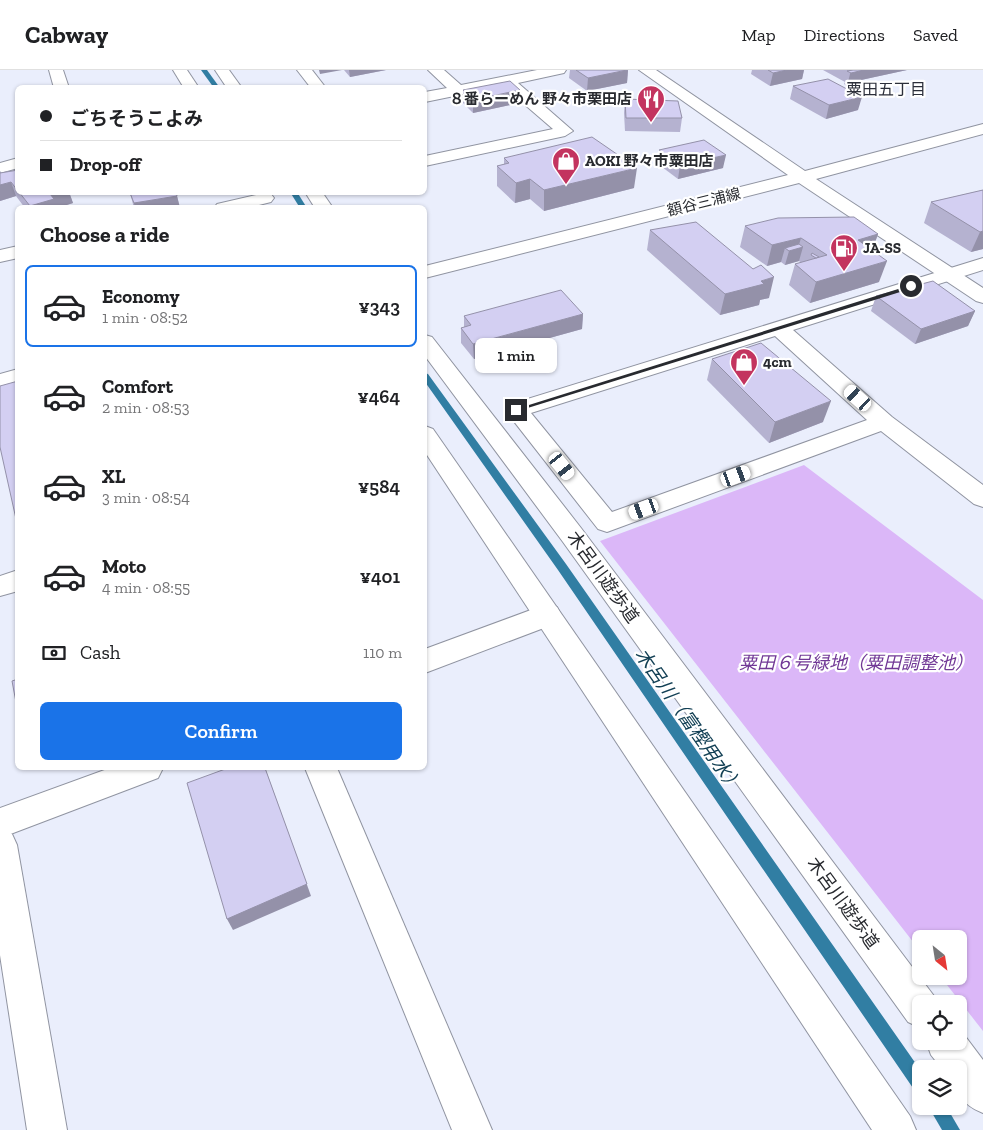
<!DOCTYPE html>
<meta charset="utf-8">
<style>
:root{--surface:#fff;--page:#f6f6f6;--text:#202124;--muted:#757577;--line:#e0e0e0;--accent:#1a73e8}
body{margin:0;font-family:"Zilla Slab","Noto Sans JP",serif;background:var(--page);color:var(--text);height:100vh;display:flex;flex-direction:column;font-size:19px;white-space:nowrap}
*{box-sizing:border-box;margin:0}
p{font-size:16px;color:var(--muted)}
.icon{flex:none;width:28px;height:28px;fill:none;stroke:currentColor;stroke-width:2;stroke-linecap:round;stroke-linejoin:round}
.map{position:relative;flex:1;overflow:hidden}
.sheet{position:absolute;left:15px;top:135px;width:412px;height:565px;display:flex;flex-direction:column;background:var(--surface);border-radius:8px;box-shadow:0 1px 4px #0004}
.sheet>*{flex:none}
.hud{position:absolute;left:15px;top:15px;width:412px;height:110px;border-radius:8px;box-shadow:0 1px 4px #0004;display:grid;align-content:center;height:110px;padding:0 25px;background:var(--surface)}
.needle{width:32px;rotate:150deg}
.buttons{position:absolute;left:912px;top:860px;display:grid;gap:10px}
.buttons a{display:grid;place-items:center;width:55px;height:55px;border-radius:8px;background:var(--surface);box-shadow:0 1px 4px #0004;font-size:25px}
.end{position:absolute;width:22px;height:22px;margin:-11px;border:6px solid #282a2f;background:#fff;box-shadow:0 0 0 2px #fff}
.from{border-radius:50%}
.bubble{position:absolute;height:35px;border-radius:8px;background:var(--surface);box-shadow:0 1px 4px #0004;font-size:16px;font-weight:600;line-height:35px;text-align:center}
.car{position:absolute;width:15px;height:30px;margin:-15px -8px;border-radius:6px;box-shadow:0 0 4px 1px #0007;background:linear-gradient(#fff 24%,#345 0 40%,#fff 0 76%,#345 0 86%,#fff 0)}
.hud b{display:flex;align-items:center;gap:18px;height:48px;font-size:19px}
.hud b+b{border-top:1px solid var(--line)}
.hud i{width:12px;height:12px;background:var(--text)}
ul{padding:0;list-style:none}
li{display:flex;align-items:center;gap:15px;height:82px;margin:0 10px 8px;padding:0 15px;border:2px solid transparent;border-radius:8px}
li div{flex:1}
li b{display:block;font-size:19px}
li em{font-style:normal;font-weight:600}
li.selected{border-color:var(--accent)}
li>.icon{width:45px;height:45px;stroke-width:1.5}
h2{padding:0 25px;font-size:22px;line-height:60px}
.pay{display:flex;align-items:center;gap:12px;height:55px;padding:0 25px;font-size:19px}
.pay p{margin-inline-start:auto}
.cta{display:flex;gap:10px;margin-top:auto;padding:10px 25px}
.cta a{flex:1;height:58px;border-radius:8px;background:var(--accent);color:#fff;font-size:20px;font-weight:600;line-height:58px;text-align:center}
header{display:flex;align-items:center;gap:30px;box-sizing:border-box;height:70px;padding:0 25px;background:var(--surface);border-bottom:1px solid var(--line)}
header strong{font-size:24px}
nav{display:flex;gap:28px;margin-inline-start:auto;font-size:18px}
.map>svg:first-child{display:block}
</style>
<header>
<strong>Cabway</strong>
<nav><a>Map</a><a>Directions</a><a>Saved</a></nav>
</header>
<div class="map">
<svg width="983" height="1060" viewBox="0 0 983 1060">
<rect width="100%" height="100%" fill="#eaeefc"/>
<!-- green -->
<path fill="#dbb7f8" d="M 804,395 L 983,530 L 983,961 L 940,906 L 959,906 L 959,869 L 921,869 L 921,882 L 600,471 Z"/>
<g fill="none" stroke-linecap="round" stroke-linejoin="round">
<!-- stream -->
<g fill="#317ea3" fill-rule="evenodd">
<path d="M 201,0 L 207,0 L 220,18 L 214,18 Z"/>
<path d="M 290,122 L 297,122 L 307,138 L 300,138 Z"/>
<path d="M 425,303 L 428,304 L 566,494 L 921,1001 L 921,1023 L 915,1021 L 558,500 L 425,312 Z"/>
<path d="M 928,1036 L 946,1036 L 960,1060 L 942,1060 Z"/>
</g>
<!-- street casing -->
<g stroke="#9094a1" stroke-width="2">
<g id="street">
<path d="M 49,0 L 63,0 L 69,18 L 54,18 Z"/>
<path d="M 173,0 L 187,0 L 199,18 L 184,18 Z"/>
<path d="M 215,0 L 229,0 L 242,18 L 227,18 Z"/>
<path d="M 297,0 L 312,0 L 326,18 L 311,18 Z"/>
<path d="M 428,0 L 444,0 L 461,15 L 537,0 L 566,0 L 564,3 L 518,13 L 573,61 L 565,66 L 425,96 L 425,86 L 553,59 L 503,16 L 425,32 L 425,22 L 447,18 Z"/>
<path d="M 18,88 L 18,98 L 0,103 L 0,93 Z"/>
<path d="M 305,122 L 322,122 L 333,138 L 315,138 Z"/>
<path d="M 265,123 L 271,124 L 274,128 L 271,132 L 247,138 L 214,138 L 217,134 Z"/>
<path d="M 18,176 L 18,188 L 0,192 L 0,180 Z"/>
<path d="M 983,188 L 983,200 L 793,260 L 892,347 L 983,415 L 983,437 L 974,434 L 881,361 L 607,462 L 598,459 L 505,340 L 508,335 ZM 775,266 L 867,350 L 612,442 L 531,343 Z"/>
<path d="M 425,265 L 432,267 L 581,458 L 934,926 L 938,934 L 921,934 L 921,958 L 908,952 L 563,472 L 425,286 Z"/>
<path d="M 425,356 L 433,359 L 910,1046 L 916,1060 L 872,1060 L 425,382 Z"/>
<path d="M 18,500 L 18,521 L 0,526 L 0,506 Z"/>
<path d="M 305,698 L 337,698 L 492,1060 L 452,1060 Z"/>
<path d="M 0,759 L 12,764 L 17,775 L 67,1060 L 27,1060 L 0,885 Z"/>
<path d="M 959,958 L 983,990 L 983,1043 C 958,1033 959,1023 959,999 L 942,999 L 931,985 L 926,971 L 959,971 Z"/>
</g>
</g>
<!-- secondary casing -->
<g stroke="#9094a1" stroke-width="2">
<g id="secondary">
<path d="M 639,0 L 656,0 L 805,101 L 983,54 L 983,64 L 816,109 L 983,218 L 983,233 L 976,231 L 799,113 L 425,208 L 425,196 L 788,105 Z"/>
<path d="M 18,299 L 18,313 L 0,318 L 0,304 Z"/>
<path d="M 547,534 L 557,537 L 561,545 L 557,553 L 425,603 L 425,579 Z"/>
<path d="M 110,698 L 163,698 L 158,708 L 0,768 L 0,738 Z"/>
</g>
</g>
<!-- street -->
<use href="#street" fill="#fff" fill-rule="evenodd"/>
<!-- secondary -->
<use href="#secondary" fill="#fff" fill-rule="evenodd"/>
</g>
<!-- wall -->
<g fill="#b5b2d0">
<path d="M 344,0 L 386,0 L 350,7 Z"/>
<path d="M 570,0 L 628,0 L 627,13 L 587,21 L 569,8 Z"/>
<path d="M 752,0 L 804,0 L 802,9 L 770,16 L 751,4 Z"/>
<path d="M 823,0 L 907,0 L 861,10 L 860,13 L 847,16 L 844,14 L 845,12 Z"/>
<path d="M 793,16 L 858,40 L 826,49 L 790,29 Z"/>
<path d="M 463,20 L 519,33 L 473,43 L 463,33 Z"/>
<path d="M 625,29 L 682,48 L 680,62 L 625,61 L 624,43 Z"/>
<path d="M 659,80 L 723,98 L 678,109 L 658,94 Z"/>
<path d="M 504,88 L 634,118 L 544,141 L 530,129 L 515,133 L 497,116 L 497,96 L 504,95 Z"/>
<path d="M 18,100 L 18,122 L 69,122 L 73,133 L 57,138 L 25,138 L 16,126 L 0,131 L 0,101 L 1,103 Z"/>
<path d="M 983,120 L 983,179 L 971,182 L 924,153 L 931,132 Z"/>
<path d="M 130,123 L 177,126 L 180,138 L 134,138 Z"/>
<path d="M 745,156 L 878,164 L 872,180 L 879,212 L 810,233 L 789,215 L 795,194 L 801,193 L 799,191 L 785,195 L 781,192 L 767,196 L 740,177 Z"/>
<path d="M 650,160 L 769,228 L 760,230 L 759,235 L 720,245 L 647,180 Z"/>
<path d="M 876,226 L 975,241 L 968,256 L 915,274 L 871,241 Z"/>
<path d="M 583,244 L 582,259 L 474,289 L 461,273 L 461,258 L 464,257 L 464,246 Z"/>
<path d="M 712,289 L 823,352 L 769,373 L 707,310 Z"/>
</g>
<!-- shaded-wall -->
<g fill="#9491a9">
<path d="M 319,0 L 342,0 L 320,4 Z"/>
<path d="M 349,0 L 386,0 L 350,7 Z"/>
<path d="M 628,0 L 627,13 L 587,21 L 588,8 Z"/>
<path d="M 787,0 L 804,0 L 802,9 L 770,16 L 773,3 Z"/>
<path d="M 851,0 L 907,0 L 861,10 L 860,13 L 847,16 Z"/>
<path d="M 520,20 L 519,33 L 473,43 L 473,30 Z"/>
<path d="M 862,27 L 858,40 L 826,49 L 829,35 Z"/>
<path d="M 726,85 L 723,98 L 678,109 L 680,95 Z"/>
<path d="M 637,98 L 634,118 L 544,141 L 544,120 Z"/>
<path d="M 0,101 L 5,114 L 11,112 L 16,126 L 0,131 Z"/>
<path d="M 530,109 L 530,129 L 515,133 L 516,113 Z"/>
<path d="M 55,122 L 69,122 L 73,133 L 57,138 L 30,138 L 30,136 L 50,124 Z"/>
<path d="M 177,126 L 180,138 L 135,138 L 134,133 Z"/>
<path d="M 983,161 L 983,179 L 971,182 L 980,162 Z"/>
<path d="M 878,164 L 871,184 L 858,170 Z"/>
<path d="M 801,168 L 798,178 L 803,177 L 799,191 L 785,195 L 789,181 L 785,178 L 781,192 L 767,196 L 772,175 Z"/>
<path d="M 887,191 L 879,212 L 810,233 L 816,212 Z"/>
<path d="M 774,207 L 769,228 L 760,230 L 759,235 L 720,245 L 725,224 L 761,211 Z"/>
<path d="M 975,241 L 968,256 L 915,274 L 921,259 Z"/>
<path d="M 583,244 L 582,259 L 474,289 L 473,274 Z"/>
<path d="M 831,331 L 823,352 L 769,373 L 775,352 Z"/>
<path d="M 265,698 L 311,826 L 233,860 L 227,849 Z"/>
</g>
<!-- building -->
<g fill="#d3cff2" stroke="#9491a9">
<path d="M 576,0 L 627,0 L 588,8 Z"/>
<path d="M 768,0 L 787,0 L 773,3 Z"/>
<path d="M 853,0 L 864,0 L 851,3 L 847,1 Z"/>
<path d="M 828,9 L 862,27 L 829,35 L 793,16 Z"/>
<path d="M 510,11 L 520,20 L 473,30 L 463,20 Z"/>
<path d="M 625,29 L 678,31 L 682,48 L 626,48 Z"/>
<path d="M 592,67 L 637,98 L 544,120 L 530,109 L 516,113 L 497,96 L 509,93 L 504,88 Z"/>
<path d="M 704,70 L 726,85 L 680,95 L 659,80 Z"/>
<path d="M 18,100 L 18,121 L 11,112 L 0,115 L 0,103 Z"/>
<path d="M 983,120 L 983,161 L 980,162 L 931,132 Z"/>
<path d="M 19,122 L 55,122 L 50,124 L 54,129 L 30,136 Z"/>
<path d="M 176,122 L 177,126 L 134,133 L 130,123 Z"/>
<path d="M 854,147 L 878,164 L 858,170 L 887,191 L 816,212 L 795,194 L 827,185 L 801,168 L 772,175 L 745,156 L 778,148 Z"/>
<path d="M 696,152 L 753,199 L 761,195 L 774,207 L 761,211 L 764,214 L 725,224 L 650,160 Z"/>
<path d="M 799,174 L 803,177 L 789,181 L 785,178 Z"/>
<path d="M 812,183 L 819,187 L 816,188 L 811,185 Z"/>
<path d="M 933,211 L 975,241 L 921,259 L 876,226 Z"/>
<path d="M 561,220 L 583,244 L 473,274 L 461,258 L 471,255 L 464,246 Z"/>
<path d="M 761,273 L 831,331 L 775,352 L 712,289 Z"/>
<path d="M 18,311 L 18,458 L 0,377 L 0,316 Z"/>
<path d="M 18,609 L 18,643 L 12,611 Z"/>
<path d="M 228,698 L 265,698 L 307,814 L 227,849 L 187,713 Z"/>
</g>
<!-- route -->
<path fill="#282a2f" d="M 911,215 L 913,218 L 518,341 L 513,340 Z"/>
<!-- icons -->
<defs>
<g id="restaurant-pin" transform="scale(1.4375)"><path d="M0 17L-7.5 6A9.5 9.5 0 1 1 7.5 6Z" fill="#c3345f" stroke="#fff"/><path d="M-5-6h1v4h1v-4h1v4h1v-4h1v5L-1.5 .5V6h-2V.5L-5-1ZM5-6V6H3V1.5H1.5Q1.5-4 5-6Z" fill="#fff"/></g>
<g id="shop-pin" transform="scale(1.4375)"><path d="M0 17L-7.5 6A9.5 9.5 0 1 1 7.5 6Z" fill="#c3345f" stroke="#fff"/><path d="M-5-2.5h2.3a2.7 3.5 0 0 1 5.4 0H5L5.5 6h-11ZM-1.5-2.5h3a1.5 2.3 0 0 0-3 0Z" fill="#fff"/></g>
<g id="fuel-pin" transform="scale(1.4375)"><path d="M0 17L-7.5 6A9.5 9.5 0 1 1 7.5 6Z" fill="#c3345f" stroke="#fff"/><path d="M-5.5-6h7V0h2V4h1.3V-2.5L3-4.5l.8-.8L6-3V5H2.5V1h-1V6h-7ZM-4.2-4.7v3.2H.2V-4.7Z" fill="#fff"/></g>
</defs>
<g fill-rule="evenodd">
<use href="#restaurant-pin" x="651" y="29"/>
<use href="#shop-pin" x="566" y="91"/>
<use href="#fuel-pin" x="844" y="178"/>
<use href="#shop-pin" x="744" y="292"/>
</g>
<g text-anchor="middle" stroke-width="4.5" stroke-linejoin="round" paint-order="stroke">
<!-- far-poi labels -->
<g font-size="15" font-weight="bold" fill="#282a2f" stroke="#fff" text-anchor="start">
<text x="632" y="34" text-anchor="end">８番らーめん 野々市栗田店</text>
<text x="585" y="96">AOKI 野々市粟田店</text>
<text x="863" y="183">JA-SS</text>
<text x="763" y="297">4cm</text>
</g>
<!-- far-street labels -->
<g font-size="15" fill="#282a2f" stroke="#fff">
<text transform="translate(704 132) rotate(-14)" y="5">額谷三浦線</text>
</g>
<!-- far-neighbourhood labels -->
<g font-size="16" fill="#2c2f3a" stroke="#fff">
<text x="886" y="25">粟田五丁目</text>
</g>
<!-- street labels -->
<g font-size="18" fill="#282a2f" stroke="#fff">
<text transform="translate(603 507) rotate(54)" y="6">木呂川遊歩道</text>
<text transform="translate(843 833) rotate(54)" y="6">木呂川遊歩道</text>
</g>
<!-- park labels -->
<g font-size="18" font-style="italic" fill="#713896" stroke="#fff">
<text x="856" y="599">粟田６号緑地（粟田調整池）</text>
</g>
<!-- water labels -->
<g font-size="19" font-style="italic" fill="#134055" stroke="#fff">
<text transform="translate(689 650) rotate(55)" y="7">木呂川（富樫用水）</text>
</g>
</g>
</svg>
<div class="buttons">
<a><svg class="needle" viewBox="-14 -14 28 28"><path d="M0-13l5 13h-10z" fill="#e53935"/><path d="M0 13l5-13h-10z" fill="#757577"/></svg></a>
<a><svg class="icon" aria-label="locate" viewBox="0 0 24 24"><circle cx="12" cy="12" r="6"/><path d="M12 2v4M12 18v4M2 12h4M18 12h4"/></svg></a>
<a><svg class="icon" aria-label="layers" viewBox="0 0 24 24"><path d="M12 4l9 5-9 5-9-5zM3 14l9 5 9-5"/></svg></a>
</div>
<i class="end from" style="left:911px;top:216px"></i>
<i class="end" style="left:516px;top:340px"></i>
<div class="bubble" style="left:475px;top:268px;width:82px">1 min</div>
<i class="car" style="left:858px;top:328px;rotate:312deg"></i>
<i class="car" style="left:562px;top:396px;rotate:141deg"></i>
<i class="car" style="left:736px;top:406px;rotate:70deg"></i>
<i class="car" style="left:644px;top:439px;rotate:250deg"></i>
<div class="hud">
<b><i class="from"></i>ごちそうこよみ</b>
<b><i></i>Drop-off</b>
</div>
<section class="sheet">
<h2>Choose a ride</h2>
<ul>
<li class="selected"><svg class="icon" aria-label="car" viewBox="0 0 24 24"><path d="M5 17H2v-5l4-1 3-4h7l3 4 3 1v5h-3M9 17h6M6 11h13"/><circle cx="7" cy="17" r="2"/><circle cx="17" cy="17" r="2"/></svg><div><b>Economy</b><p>1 min · 08:52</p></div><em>¥343</em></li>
<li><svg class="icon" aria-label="car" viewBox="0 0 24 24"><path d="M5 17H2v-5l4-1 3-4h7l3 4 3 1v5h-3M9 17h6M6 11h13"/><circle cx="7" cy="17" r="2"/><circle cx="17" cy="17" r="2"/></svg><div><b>Comfort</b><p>2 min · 08:53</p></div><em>¥464</em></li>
<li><svg class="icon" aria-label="car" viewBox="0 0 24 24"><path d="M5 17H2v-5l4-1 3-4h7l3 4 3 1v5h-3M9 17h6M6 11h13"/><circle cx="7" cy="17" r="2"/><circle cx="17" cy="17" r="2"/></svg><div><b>XL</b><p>3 min · 08:54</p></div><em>¥584</em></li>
<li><svg class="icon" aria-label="car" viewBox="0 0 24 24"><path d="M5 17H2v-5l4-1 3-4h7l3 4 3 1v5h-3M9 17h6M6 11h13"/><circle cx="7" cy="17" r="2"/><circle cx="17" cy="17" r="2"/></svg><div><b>Moto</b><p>4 min · 08:55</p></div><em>¥401</em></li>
</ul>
<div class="pay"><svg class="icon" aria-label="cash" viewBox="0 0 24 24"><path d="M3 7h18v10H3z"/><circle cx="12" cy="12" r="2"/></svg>Cash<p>110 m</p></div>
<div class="cta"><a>Confirm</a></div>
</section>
</div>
